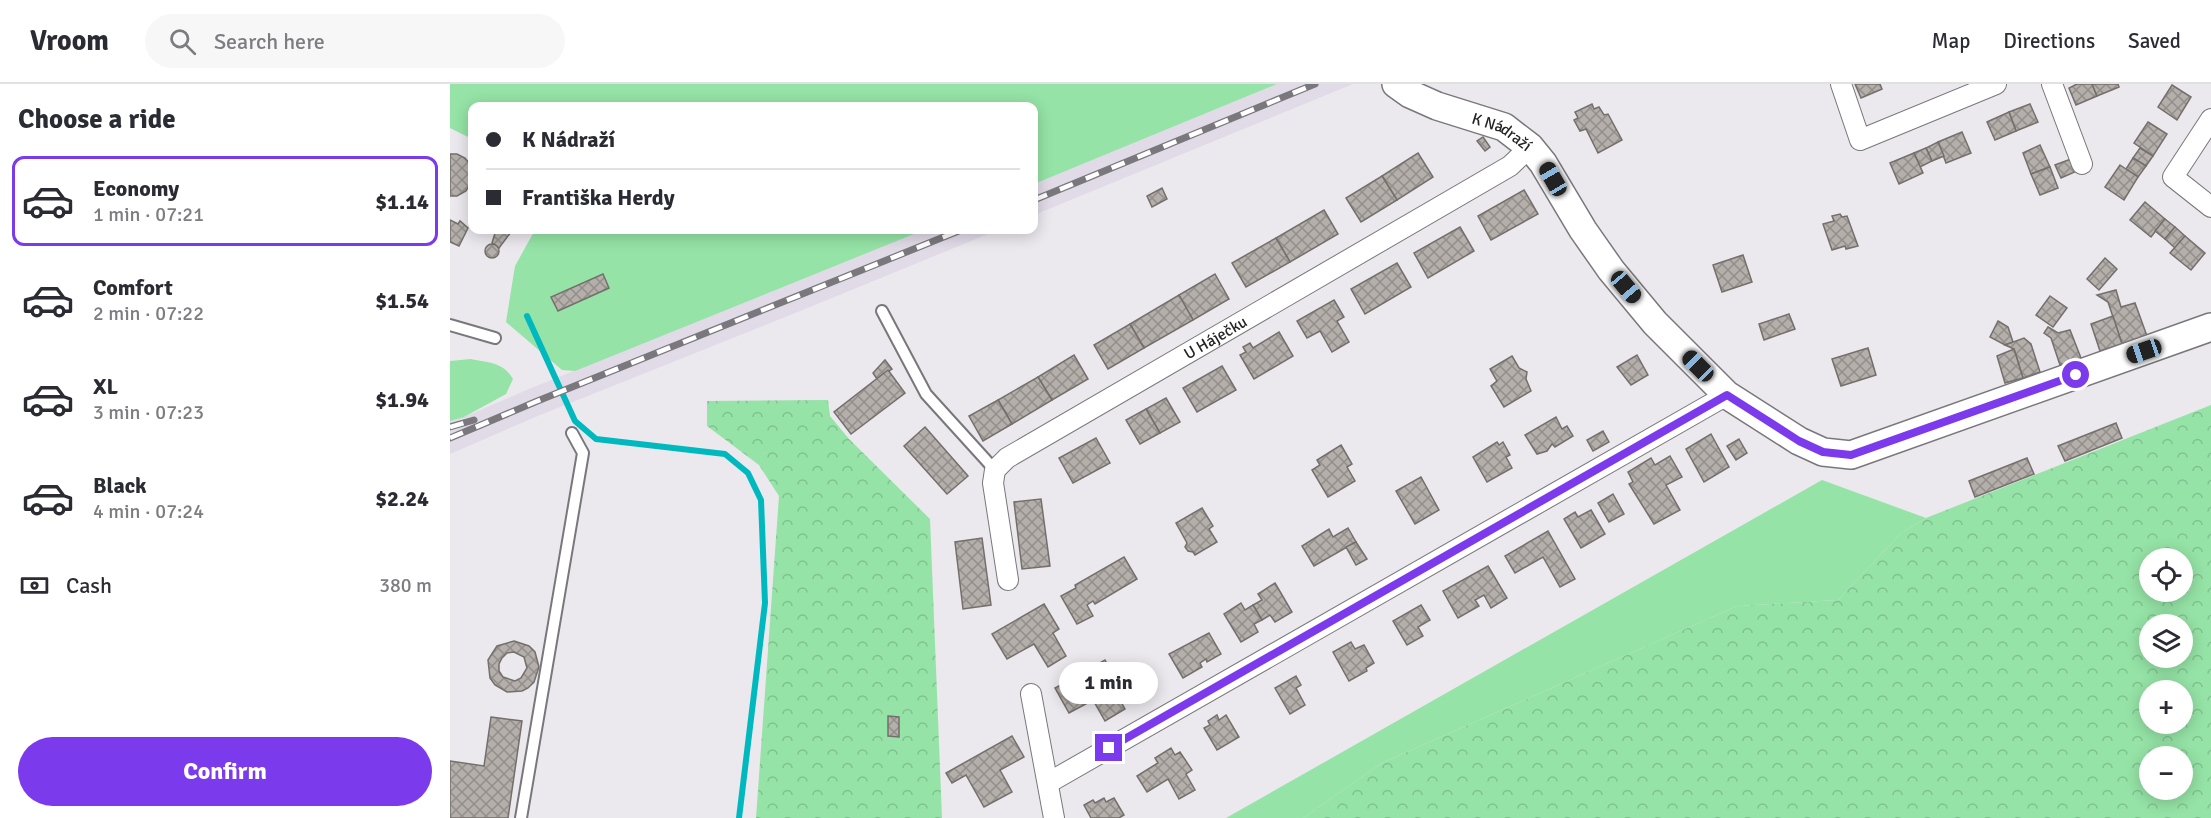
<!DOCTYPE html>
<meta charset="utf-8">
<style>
:root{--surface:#fff;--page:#f7f7f7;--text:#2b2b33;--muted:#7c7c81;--line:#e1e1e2;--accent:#7c3aed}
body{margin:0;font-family:Signika,sans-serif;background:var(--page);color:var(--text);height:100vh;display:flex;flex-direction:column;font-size:22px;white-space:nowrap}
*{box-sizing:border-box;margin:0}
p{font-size:20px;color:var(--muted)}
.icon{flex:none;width:33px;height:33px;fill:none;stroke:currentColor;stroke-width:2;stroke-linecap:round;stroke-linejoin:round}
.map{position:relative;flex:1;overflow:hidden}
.sheet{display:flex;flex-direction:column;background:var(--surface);width:450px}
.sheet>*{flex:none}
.guide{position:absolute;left:18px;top:18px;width:570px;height:132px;border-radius:12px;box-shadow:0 3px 15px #0003;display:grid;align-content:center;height:132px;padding:0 18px;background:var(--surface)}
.buttons{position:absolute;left:1689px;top:464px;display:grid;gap:12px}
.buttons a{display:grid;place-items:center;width:54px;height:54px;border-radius:50%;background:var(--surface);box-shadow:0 3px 15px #0003;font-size:30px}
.end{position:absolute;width:27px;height:27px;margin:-14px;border:8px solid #7c3aed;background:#fff;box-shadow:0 0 0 3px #fff}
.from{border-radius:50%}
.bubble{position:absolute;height:42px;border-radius:21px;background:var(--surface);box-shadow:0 3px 15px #0003;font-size:20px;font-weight:700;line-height:42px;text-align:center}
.car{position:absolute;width:18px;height:36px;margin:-18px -9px;border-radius:8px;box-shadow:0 0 4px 2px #0007;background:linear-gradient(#222 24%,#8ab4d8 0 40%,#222 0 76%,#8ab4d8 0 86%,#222 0)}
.guide b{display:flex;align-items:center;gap:21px;height:57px;font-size:22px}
.guide b+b{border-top:2px solid var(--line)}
.guide i{width:15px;height:15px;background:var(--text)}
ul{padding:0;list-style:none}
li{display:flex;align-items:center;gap:18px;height:90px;margin:0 12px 9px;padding:0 6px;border:3px solid transparent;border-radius:12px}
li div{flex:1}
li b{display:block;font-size:22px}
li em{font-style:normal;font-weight:700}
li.active{border-color:var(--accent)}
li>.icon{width:54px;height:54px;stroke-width:1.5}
h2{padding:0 18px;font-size:27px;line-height:72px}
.pay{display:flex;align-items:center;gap:15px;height:66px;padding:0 18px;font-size:22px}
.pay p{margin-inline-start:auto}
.button{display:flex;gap:12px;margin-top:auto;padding:12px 18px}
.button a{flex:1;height:69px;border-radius:36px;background:var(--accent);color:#fff;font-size:24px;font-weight:700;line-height:69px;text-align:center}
header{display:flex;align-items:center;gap:36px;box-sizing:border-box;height:84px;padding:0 30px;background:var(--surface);border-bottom:2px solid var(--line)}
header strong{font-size:28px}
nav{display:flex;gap:33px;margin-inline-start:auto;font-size:21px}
.search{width:420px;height:54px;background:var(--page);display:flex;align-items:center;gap:15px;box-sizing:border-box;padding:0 21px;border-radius:33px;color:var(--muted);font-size:22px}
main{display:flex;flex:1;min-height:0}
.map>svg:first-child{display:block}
</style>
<header>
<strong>Vroom</strong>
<div class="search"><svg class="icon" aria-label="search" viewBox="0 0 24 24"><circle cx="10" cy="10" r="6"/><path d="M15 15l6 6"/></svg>Search here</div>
<nav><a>Map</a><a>Directions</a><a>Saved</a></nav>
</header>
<main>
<section class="sheet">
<h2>Choose a ride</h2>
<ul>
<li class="active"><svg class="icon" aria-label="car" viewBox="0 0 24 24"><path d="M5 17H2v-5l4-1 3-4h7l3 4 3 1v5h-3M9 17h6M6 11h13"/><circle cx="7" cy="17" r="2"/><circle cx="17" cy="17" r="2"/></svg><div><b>Economy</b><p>1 min · 07:21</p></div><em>$1.14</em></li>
<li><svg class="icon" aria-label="car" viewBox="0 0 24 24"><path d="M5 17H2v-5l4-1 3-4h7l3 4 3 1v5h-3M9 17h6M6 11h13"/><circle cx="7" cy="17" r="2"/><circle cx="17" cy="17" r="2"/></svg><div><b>Comfort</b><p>2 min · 07:22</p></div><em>$1.54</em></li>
<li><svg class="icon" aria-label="car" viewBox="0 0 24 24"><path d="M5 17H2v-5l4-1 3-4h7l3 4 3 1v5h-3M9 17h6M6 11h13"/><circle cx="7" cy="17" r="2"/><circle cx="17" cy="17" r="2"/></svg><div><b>XL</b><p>3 min · 07:23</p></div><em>$1.94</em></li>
<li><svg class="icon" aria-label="car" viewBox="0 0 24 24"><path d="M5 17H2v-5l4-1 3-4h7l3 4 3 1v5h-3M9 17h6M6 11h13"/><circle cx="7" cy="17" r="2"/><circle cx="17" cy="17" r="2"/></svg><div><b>Black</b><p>4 min · 07:24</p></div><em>$2.24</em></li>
</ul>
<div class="pay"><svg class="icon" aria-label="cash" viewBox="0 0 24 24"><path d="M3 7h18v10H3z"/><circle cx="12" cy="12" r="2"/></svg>Cash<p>380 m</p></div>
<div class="button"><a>Confirm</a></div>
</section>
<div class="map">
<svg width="1761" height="734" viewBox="0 0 1761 734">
<defs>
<pattern id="forest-crowns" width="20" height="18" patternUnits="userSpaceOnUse" patternTransform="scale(1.5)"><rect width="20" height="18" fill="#95e3a6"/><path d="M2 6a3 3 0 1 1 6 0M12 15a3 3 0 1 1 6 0" fill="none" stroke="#80c28f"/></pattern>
<pattern id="building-cross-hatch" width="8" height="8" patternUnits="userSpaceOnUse" patternTransform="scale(1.5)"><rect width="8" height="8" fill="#b4afaa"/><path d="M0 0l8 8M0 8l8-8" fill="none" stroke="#928e8a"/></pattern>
</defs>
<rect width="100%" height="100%" fill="#ebe8ee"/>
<!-- built -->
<g fill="#e1dae7">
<path d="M 827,0 L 903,0 L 584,131 L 584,100 Z"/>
<path d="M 474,146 L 548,146 L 350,227 L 90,331 L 0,370 L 0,337 L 14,333 L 79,305 Z"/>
</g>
<!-- grass -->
<g fill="#95e3a6">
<path d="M 0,0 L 827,0 L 584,100 L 584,22 L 22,22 L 22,55 L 0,44 Z"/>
<path d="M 85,146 L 474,146 L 125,287 L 112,286 L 56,238 L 65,182 Z"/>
<path d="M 21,275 C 40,279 53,278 63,295 L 56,310 L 14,333 L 0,337 L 0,277 Z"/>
<path d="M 1372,396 L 1476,434 L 1450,450 L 1388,516 L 1287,522 L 932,679 L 853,734 L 776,734 Z"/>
</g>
<!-- forest -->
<g fill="url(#forest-crowns)" fill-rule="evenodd">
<path d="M 378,316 L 380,332 L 399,355 L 480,435 L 492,734 L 306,734 L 329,412 L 309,381 L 257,342 L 257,317 Z"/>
<path d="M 1761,321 L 1761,734 L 853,734 L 932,679 L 1287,522 L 1388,516 L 1450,450 L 1476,434 ZM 1700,474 L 1732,474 L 1732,507 L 1700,507 ZM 1700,540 L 1732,540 L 1732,573 L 1700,573 ZM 1700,606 L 1732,606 L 1732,639 L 1700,639 ZM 1700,672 L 1732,672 L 1732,705 L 1700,705 Z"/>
</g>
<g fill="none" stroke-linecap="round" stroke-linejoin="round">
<!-- stream -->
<path stroke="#00b9bf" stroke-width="6" d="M 77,232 L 125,337 L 146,355 L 275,370 L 298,389 L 311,416 L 315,519 L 289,734"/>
</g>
<!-- building -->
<g fill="url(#building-cross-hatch)" stroke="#746f6b" stroke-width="1.5" fill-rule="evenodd">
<path d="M 1405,0 L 1430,0 L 1432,5 L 1411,14 Z"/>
<path d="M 1627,0 L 1642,0 L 1647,12 L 1626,21 L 1619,4 Z"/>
<path d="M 1642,0 L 1668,0 L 1669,3 L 1647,12 Z"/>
<path d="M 1722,1 L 1741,13 L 1727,36 L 1708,23 Z"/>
<path d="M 1142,20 L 1144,25 L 1149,23 L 1154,31 L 1158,30 L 1172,56 L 1148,69 L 1136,45 L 1130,47 L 1124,36 L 1128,34 L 1125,28 Z"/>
<path d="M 1580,20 L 1588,38 L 1566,47 L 1559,28 Z"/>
<path d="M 1559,28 L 1566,47 L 1545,56 L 1537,38 Z"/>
<path d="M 1698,38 L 1717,50 L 1703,72 L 1684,59 Z"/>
<path d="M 1512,48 L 1521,69 L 1496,79 L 1488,58 Z"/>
<path d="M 1033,53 L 1040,63 L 1035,67 L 1027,57 Z"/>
<path d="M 1488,58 L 1494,72 L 1482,77 L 1476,64 Z"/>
<path d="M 1590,61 L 1600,83 L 1581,90 L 1573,69 Z"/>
<path d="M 1476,64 L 1482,77 L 1470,83 L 1464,69 Z"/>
<path d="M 1690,64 L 1703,72 L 1696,82 L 1683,74 Z"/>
<path d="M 968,69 L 983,93 L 947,116 L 932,92 Z"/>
<path d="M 1464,69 L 1473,89 L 1449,100 L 1440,79 Z"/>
<path d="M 0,70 L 7,70 L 15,74 L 20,80 L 22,90 L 22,97 L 16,107 L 7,112 L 0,112 Z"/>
<path d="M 1683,74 L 1696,82 L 1688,93 L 1676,85 Z"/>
<path d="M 1621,75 L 1627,87 L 1611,94 L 1605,81 Z"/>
<path d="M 1670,81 L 1688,93 L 1674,116 L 1655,103 Z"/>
<path d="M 1600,83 L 1608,104 L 1590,111 L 1581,90 Z"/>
<path d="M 932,92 L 947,116 L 911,138 L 896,114 Z"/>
<path d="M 712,104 L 717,115 L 702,123 L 697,112 Z"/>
<path d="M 1074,106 L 1088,130 L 1041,156 L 1028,132 Z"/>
<path d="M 1695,118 L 1715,135 L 1701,153 L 1680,136 Z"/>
<path d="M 874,126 L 888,150 L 840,178 L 826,154 Z"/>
<path d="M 1390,130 L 1392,133 L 1397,132 L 1408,162 L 1396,165 L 1395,162 L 1382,166 L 1373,140 L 1384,137 L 1382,132 Z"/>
<path d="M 1715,135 L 1725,143 L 1715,155 L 1705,147 Z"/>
<path d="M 0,136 L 8,140 L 10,137 L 18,144 L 9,162 L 0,158 Z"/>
<path d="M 1010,143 L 1024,167 L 978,194 L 964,169 Z"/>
<path d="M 1725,143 L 1735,152 L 1725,164 L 1715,155 Z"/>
<path d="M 46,146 L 60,146 L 61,148 L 49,164 L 42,159 Z"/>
<path d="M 1735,152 L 1755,169 L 1741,186 L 1720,169 Z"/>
<path d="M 826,154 L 840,178 L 796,203 L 782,179 Z"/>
<circle cx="42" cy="167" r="7"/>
<path d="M 1293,171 L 1302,198 L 1272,208 L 1263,181 Z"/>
<path d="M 1655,174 L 1667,185 L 1649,206 L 1637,195 Z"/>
<path d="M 947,179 L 961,203 L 915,230 L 901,205 Z"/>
<path d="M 153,190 L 159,204 L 108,227 L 101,213 Z"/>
<path d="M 765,190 L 779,215 L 743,236 L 729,211 Z"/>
<path d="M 1666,206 L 1671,223 L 1685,219 L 1697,252 L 1672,260 L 1658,218 L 1647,211 Z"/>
<path d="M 729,211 L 743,236 L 694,264 L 680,240 Z"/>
<path d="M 1600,212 L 1617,224 L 1603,243 L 1586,231 Z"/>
<path d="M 884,216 L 894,233 L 887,237 L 899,258 L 882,268 L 870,247 L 857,254 L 847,237 Z"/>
<path d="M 1339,230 L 1345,245 L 1314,256 L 1309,240 Z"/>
<path d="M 1663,232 L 1672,260 L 1650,267 L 1641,240 Z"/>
<path d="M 1548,237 L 1558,243 L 1563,258 L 1555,261 L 1540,253 Z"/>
<path d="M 680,240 L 694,264 L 658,285 L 644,261 Z"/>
<path d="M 1598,243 L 1608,249 L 1620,246 L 1631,274 L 1610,281 L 1601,254 L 1594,249 Z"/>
<path d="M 829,248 L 843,272 L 804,295 L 790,271 L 796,268 L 793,263 L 800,259 L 803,264 Z"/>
<path d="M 1574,254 L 1581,260 L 1590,288 L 1573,294 L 1564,265 L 1555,261 Z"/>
<path d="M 1418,264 L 1426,291 L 1391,302 L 1382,275 Z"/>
<path d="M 1564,265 L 1573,294 L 1555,299 L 1547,272 Z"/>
<path d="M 624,271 L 638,295 L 602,316 L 588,293 Z"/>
<path d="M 1187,271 L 1198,291 L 1181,301 L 1167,283 Z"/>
<path d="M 1062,272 L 1069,284 L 1077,288 L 1076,295 L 1081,307 L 1054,323 L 1041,302 L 1047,297 L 1040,285 Z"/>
<path d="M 435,276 L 442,285 L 427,295 L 423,289 Z"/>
<path d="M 772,282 L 786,306 L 747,328 L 733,304 Z"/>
<path d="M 438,286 L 455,309 L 401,350 L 384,328 Z"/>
<path d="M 588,293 L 602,316 L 562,340 L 548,316 Z"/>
<path d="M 716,314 L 730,338 L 710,349 L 696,325 Z"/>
<path d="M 548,316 L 562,340 L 533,357 L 519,332 Z"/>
<path d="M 696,325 L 710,349 L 690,360 L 676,336 Z"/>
<path d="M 1106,333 L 1112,345 L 1117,342 L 1123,352 L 1105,363 L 1102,360 L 1097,367 L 1087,370 L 1075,351 Z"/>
<path d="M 1666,339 L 1672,354 L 1615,377 L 1608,362 Z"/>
<path d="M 475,343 L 518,392 L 497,410 L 454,362 Z"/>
<path d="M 1153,347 L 1159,358 L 1143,367 L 1137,356 Z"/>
<path d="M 1261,350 L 1279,383 L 1254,398 L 1236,365 Z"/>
<path d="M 646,354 L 660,379 L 623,399 L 609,374 Z"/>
<path d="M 1289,355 L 1297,369 L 1286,376 L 1277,362 Z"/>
<path d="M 1047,358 L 1049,361 L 1053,358 L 1060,371 L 1056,373 L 1062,384 L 1037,398 L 1023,373 Z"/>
<path d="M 891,361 L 902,380 L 897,383 L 905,397 L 878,413 L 862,386 L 870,381 L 867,376 Z"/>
<path d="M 1220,372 L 1232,393 L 1216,401 L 1230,426 L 1204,440 L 1179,400 L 1183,398 L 1178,388 L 1201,374 L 1205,381 Z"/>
<path d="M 1577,374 L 1584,390 L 1525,413 L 1519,397 Z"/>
<path d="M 971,393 L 989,426 L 965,440 L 946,407 Z"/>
<path d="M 1163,410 L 1174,430 L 1159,438 L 1148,419 Z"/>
<path d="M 591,415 L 600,482 L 572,485 L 564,418 Z"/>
<path d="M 752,424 L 763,442 L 759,445 L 767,458 L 745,471 L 743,468 L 738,467 L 735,463 L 737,459 L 726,439 Z"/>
<path d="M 1141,426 L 1155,450 L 1131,464 L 1114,435 L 1125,428 L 1128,433 Z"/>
<path d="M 898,444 L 906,458 L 864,482 L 852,462 L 879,445 L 883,453 Z"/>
<path d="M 1098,447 L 1125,495 L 1110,503 L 1093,473 L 1065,489 L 1055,472 Z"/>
<path d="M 532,454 L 541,521 L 513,525 L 505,458 Z"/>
<path d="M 906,458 L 917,475 L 906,481 L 896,463 Z"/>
<path d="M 674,473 L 687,495 L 645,520 L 643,517 L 637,521 L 643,532 L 627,540 L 611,512 L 626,504 L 625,501 Z"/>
<path d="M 1038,482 L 1057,514 L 1041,524 L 1034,511 L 1025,516 L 1029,522 L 1008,534 L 993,507 Z"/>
<path d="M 825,499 L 842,528 L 825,538 L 820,531 L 812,536 L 803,521 L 812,516 L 808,510 Z"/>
<path d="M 791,519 L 795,526 L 803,521 L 812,536 L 804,540 L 808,548 L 791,558 L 774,530 Z"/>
<path d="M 594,520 L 609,545 L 603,549 L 616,572 L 598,583 L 584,560 L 557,575 L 542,550 Z"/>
<path d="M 971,521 L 980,536 L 968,543 L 973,552 L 957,561 L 943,537 Z"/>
<path d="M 759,549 L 771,570 L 757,578 L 756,575 L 750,579 L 752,583 L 733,594 L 719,570 Z"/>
<path d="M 64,557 L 79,562 L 85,568 L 89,583 L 84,598 L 78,604 L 72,607 L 57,608 L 45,601 L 40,594 L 38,576 L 47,562 ZM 64,568 L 74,573 L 77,584 L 71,594 L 65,597 L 53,593 L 49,587 L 49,580 L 52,574 L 57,569 Z"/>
<path d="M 901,558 L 905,565 L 914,561 L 924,579 L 916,584 L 917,587 L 899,597 L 883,568 Z"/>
<path d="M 655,576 L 669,601 L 663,604 L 675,625 L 655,637 L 643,616 L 619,629 L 605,604 Z"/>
<path d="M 846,592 L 851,601 L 846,604 L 855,621 L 840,630 L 825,604 Z"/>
<path d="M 767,631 L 769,636 L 776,631 L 789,653 L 767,666 L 754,644 L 760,641 L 758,637 Z"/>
<path d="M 438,632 L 449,633 L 449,653 L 438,652 Z"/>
<path d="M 41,633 L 72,637 L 58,734 L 0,734 L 0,677 L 34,682 Z"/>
<path d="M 562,652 L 574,673 L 550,686 L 562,708 L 534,723 L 516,691 L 502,699 L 496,689 Z"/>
<path d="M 721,664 L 725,671 L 730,668 L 742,686 L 736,690 L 745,706 L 729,715 L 718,695 L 697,708 L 687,692 L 708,679 L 705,674 Z"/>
<path d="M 654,714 L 656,718 L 664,714 L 674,731 L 669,734 L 641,734 L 634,721 L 643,716 L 645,719 Z"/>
</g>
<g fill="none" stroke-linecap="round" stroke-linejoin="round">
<!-- lane casing -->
<g stroke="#79777c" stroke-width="14">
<g id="lane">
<path d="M 432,227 L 476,310 L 545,386"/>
<path d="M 0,241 L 45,254"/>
<path d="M 71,734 L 133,369 L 122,349"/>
</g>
</g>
<!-- street casing -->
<g stroke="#79777c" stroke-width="22">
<g id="street">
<path d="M 1391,0 L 1410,56 L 1546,0"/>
<path d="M 1602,0 L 1632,80"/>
<path d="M 1761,35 L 1723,93 L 1761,123"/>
<path id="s1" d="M 558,496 L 543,399 L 545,386 L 557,374 L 1060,82 L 1080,63"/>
<path d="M 581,610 L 604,734"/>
<path d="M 598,699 L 1277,311"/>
</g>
</g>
<!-- secondary casing -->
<g stroke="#79777c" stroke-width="30">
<g id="secondary">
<path id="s2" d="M 946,0 L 960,10 L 987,22 L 1054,43 L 1080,63 L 1093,79 L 1133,146 L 1161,186 L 1205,239 L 1277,311 L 1349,357 L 1373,368 L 1401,371 L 1761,243"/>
</g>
</g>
<!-- lane -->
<use href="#lane" stroke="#fff" stroke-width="10"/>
<!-- street -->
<use href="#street" stroke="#fff" stroke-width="20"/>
<!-- secondary -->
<use href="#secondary" stroke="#fff" stroke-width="27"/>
<!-- rail casing -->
<g stroke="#7a787c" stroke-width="7">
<g id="rail">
<path d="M 584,116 L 865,0"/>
<path d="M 0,343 L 24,336"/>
<path d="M 0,354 L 85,318 L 511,146"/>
</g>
</g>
<!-- rail -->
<use href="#rail" stroke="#fff" stroke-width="4.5" stroke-dasharray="14" stroke-linecap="butt"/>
</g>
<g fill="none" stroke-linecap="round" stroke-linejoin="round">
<!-- route -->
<path stroke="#7c3aed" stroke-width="8" d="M 659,664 L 1277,311 L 1349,357 L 1373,368 L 1401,371 L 1626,291"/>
</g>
<g text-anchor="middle" stroke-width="5" stroke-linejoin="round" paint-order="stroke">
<!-- street labels -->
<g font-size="16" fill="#242325" stroke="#fff">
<text dy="6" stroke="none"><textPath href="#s2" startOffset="117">K Nádraží</textPath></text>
<text dy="6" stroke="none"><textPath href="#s1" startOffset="369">U Háječku</textPath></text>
</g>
</g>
</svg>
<div class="buttons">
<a><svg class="icon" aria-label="locate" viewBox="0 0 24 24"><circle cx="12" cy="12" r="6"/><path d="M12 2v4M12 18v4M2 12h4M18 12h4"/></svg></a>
<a><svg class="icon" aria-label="layers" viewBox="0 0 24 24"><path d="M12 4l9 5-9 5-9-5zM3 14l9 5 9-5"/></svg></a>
<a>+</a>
<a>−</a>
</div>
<i class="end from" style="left:1626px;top:291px"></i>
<i class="end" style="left:659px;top:664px"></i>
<div class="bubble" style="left:609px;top:578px;width:99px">1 min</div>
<i class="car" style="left:1103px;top:95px;rotate:330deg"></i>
<i class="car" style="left:1176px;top:203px;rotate:140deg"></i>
<i class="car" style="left:1694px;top:267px;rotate:251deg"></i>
<i class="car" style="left:1248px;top:282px;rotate:315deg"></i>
<div class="guide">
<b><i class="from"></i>K Nádraží</b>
<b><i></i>Františka Herdy</b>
</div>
</div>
</main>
